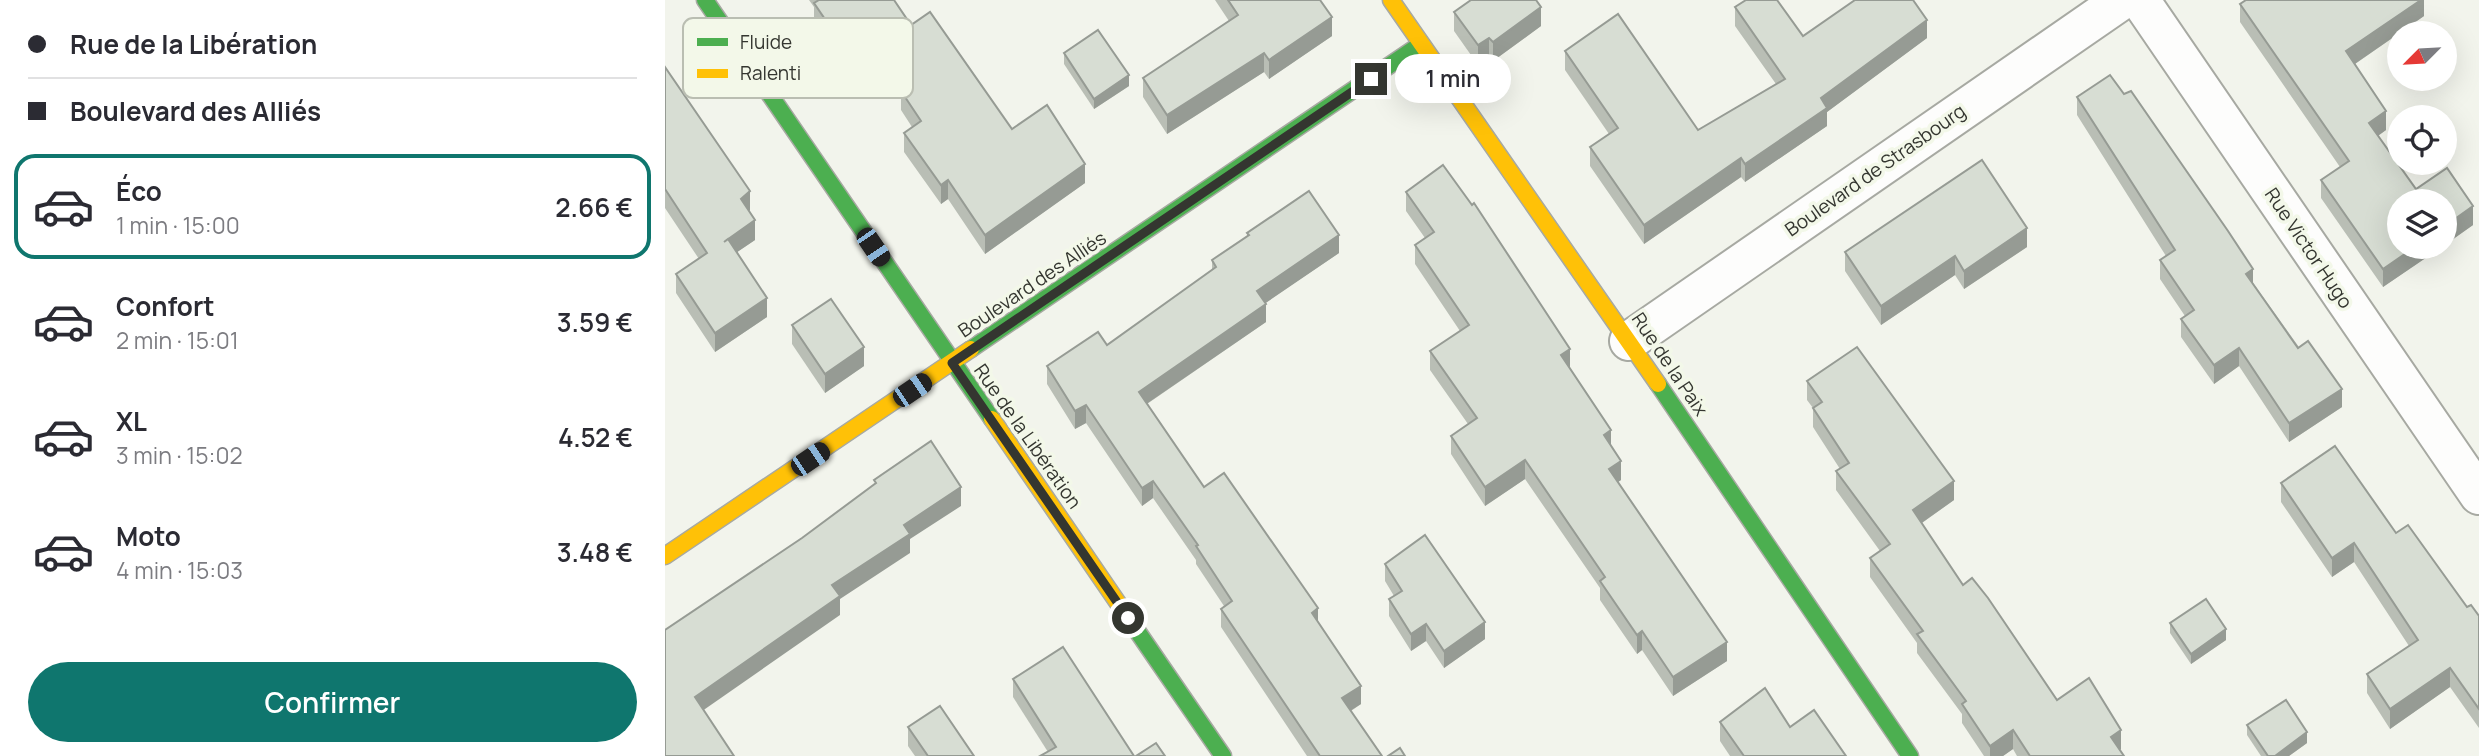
<!DOCTYPE html>
<html lang="fr">
<meta charset="utf-8">
<style>
:root{--surface:#fff;--page:#f2f2f3;--text:#2b2b33;--muted:#7c7c81;--line:#e1e1e2;--accent:#0f766e}
body{margin:0;font-family:Manrope,sans-serif;background:var(--page);color:var(--text);height:100vh;display:flex;flex-direction:column;font-size:26px;white-space:nowrap}
*{box-sizing:border-box;margin:0}
p{font-size:23px;color:var(--muted)}
.icon{flex:none;width:38px;height:38px;fill:none;stroke:currentColor;stroke-width:2;stroke-linecap:round;stroke-linejoin:round}
.map{position:relative;flex:1;overflow:hidden}
.drawer{display:flex;flex-direction:column;background:var(--surface);width:665px}
.drawer>*{flex:none}
.hud{display:grid;align-content:center;height:154px;padding:0 28px;background:var(--surface)}
.needle{width:46px;rotate:246deg}
.controls{position:absolute;left:1722px;top:21px;display:grid;gap:14px}
.controls a{display:grid;place-items:center;width:70px;height:70px;border-radius:50%;background:var(--surface);box-shadow:0 7px 28px #0002;font-size:35px}
.end{position:absolute;width:32px;height:32px;margin:-16px;border:9px solid #343630;background:#fff;box-shadow:0 0 0 4px #fff}
.from{border-radius:50%}
.bubble{position:absolute;height:49px;border-radius:24px;background:var(--surface);box-shadow:0 7px 28px #0002;font-size:23px;font-weight:600;line-height:49px;text-align:center}
.car{position:absolute;width:21px;height:42px;margin:-21px -10px;border-radius:9px;box-shadow:0 0 5px 2px #0007;background:linear-gradient(#222 24%,#8ab4d8 0 40%,#222 0 76%,#8ab4d8 0 86%,#222 0)}
.hud b{display:flex;align-items:center;gap:24px;height:66px;font-size:26px}
.hud b+b{border-top:2px solid var(--line)}
.hud i{width:18px;height:18px;background:var(--text)}
ul{padding:0;list-style:none}
li{display:flex;align-items:center;gap:21px;height:105px;margin:0 14px 10px;padding:0 14px;border:4px solid transparent;border-radius:21px}
li div{flex:1}
li b{display:block;font-size:26px}
li em{font-style:normal;font-weight:600}
li.current{border-color:var(--accent)}
li>.icon{width:63px;height:63px;stroke-width:1.5}
.cta{display:flex;gap:14px;margin-top:auto;padding:14px 28px}
.cta a{flex:1;height:80px;border-radius:42px;background:var(--accent);color:#fff;font-size:28px;font-weight:600;line-height:80px;text-align:center}
main{display:flex;flex:1;min-height:0}
.map>svg:first-child{display:block}
</style>
<main>
<section class="drawer">
<div class="hud">
<b><i class="from"></i>Rue de la Libération</b>
<b><i></i>Boulevard des Alliés</b>
</div>
<ul>
<li class="current"><svg class="icon" aria-label="car" viewBox="0 0 24 24"><path d="M5 17H2v-5l4-1 3-4h7l3 4 3 1v5h-3M9 17h6M6 11h13"/><circle cx="7" cy="17" r="2"/><circle cx="17" cy="17" r="2"/></svg><div><b>Éco</b><p>1 min · 15:00</p></div><em>2.66 €</em></li>
<li><svg class="icon" aria-label="car" viewBox="0 0 24 24"><path d="M5 17H2v-5l4-1 3-4h7l3 4 3 1v5h-3M9 17h6M6 11h13"/><circle cx="7" cy="17" r="2"/><circle cx="17" cy="17" r="2"/></svg><div><b>Confort</b><p>2 min · 15:01</p></div><em>3.59 €</em></li>
<li><svg class="icon" aria-label="car" viewBox="0 0 24 24"><path d="M5 17H2v-5l4-1 3-4h7l3 4 3 1v5h-3M9 17h6M6 11h13"/><circle cx="7" cy="17" r="2"/><circle cx="17" cy="17" r="2"/></svg><div><b>XL</b><p>3 min · 15:02</p></div><em>4.52 €</em></li>
<li><svg class="icon" aria-label="car" viewBox="0 0 24 24"><path d="M5 17H2v-5l4-1 3-4h7l3 4 3 1v5h-3M9 17h6M6 11h13"/><circle cx="7" cy="17" r="2"/><circle cx="17" cy="17" r="2"/></svg><div><b>Moto</b><p>4 min · 15:03</p></div><em>3.48 €</em></li>
</ul>
<div class="cta"><a>Confirmer</a></div>
</section>
<div class="map">
<svg width="1814" height="756" viewBox="0 0 1814 756">
<rect width="100%" height="100%" fill="#f2f4ec"/>
<g fill="none" stroke-linecap="round" stroke-linejoin="round">
<!-- street casing -->
<g stroke="#a7a9a2" stroke-width="42">
<g id="street">
<path d="M 1475,0 L 1814,495"/>
<path d="M 964,341 L 1457,0"/>
</g>
</g>
<!-- fast casing -->
<g stroke="#a7a9a2" stroke-width="19">
<g id="fast">
<path d="M 40,0 L 327,419"/>
<path d="M 306,349 L 756,44"/>
<path d="M 993,384 L 1245,756"/>
<path d="M 455,606 L 558,756"/>
</g>
</g>
<!-- slow casing -->
<g stroke="#a7a9a2" stroke-width="19">
<g id="slow">
<path d="M 726,0 L 993,384"/>
<path d="M 327,419 L 455,606"/>
<path d="M 0,556 L 306,349"/>
</g>
</g>
<!-- street -->
<use href="#street" stroke="#fdfdfc" stroke-width="38"/>
<!-- fast -->
<use href="#fast" stroke="#4caf50" stroke-width="16"/>
<!-- slow -->
<use href="#slow" stroke="#ffc107" stroke-width="16"/>
</g>
<!-- wall -->
<g fill="#b9beb5">
<path d="M 144,0 L 229,0 L 246,25 L 347,129 L 420,183 L 320,254 L 283,199 L 276,204 L 239,152 L 239,133 L 247,127 L 236,110 L 236,97 L 203,50 L 179,66 L 149,22 L 149,7 Z"/>
<path d="M 550,0 L 655,0 L 667,36 L 604,79 L 599,72 L 502,134 L 478,97 L 478,78 L 564,21 Z"/>
<path d="M 1759,0 L 1759,16 L 1690,64 L 1721,130 L 1713,136 L 1751,189 L 1808,225 L 1718,287 L 1656,198 L 1656,180 L 1675,167 L 1575,22 L 1575,4 Z"/>
<path d="M 1070,7 L 1138,36 L 1262,38 L 1162,112 L 1162,126 L 1080,182 L 1076,177 L 979,244 L 925,166 L 925,147 L 944,134 L 900,70 L 900,51 L 1033,130 L 1111,84 L 1070,26 Z"/>
<path d="M 789,12 L 876,26 L 828,61 L 824,57 L 813,65 L 789,31 Z"/>
<path d="M 399,53 L 464,86 L 429,109 L 399,64 Z"/>
<path d="M 0,67 L 85,210 L 84,211 L 90,240 L 72,252 L 102,317 L 50,352 L 11,293 L 11,274 L 34,259 L 0,208 Z"/>
<path d="M 1412,97 L 1588,283 L 1677,407 L 1624,442 L 1574,366 L 1549,384 L 1516,337 L 1516,319 L 1520,316 L 1495,279 L 1495,260 L 1501,256 L 1412,115 Z"/>
<path d="M 741,192 L 905,368 L 946,446 L 956,480 L 953,482 L 1062,661 L 1008,696 L 977,650 L 972,654 L 935,600 L 935,588 L 860,479 L 820,506 L 786,454 L 786,436 L 803,424 L 765,370 L 765,351 L 795,331 L 750,264 L 750,245 L 760,238 L 741,211 Z"/>
<path d="M 582,233 L 674,253 L 600,303 L 601,322 L 482,404 L 539,487 L 653,622 L 696,704 L 686,711 L 717,756 L 642,756 L 556,627 L 556,609 L 559,606 L 531,564 L 531,560 L 488,498 L 477,506 L 421,423 L 410,429 L 382,384 L 382,366 L 442,345 L 547,270 L 547,260 L 582,237 Z"/>
<path d="M 1362,247 L 1299,289 L 1290,275 L 1216,325 L 1180,271 L 1180,252 Z"/>
<path d="M 127,325 L 199,366 L 160,393 L 127,344 Z"/>
<path d="M 1142,381 L 1289,500 L 1257,523 L 1298,585 L 1392,700 L 1456,749 L 1455,750 L 1459,756 L 1352,756 L 1348,749 L 1338,756 L 1319,756 L 1297,723 L 1297,714 L 1252,653 L 1252,643 L 1205,577 L 1205,558 L 1215,551 L 1171,490 L 1171,471 L 1175,469 L 1148,427 L 1148,408 L 1142,400 Z"/>
<path d="M 1616,483 L 1731,533 L 1802,607 L 1814,616 L 1814,728 L 1785,687 L 1725,729 L 1702,693 L 1702,674 L 1744,646 L 1689,562 L 1667,577 L 1616,502 Z"/>
<path d="M 720,564 L 820,639 L 779,668 L 761,641 L 746,651 L 724,616 L 724,599 L 729,596 L 720,581 Z"/>
<path d="M 1505,623 L 1561,640 L 1526,664 L 1505,633 Z"/>
<path d="M 348,679 L 469,756 L 383,752 L 348,697 Z"/>
<path d="M 1055,722 L 1125,727 L 1181,756 L 1065,756 L 1055,741 Z"/>
<path d="M 1582,725 L 1642,743 L 1624,756 L 1596,756 L 1582,735 Z"/>
<path d="M 243,727 L 309,756 L 250,756 L 243,746 Z"/>
</g>
<!-- shaded-wall -->
<g fill="#969b94">
<path d="M 1756,0 L 1759,0 L 1759,16 L 1681,70 L 1681,51 Z"/>
<path d="M 876,7 L 876,26 L 828,61 L 828,42 Z"/>
<path d="M 667,17 L 667,36 L 604,79 L 604,60 Z"/>
<path d="M 1262,20 L 1262,38 L 1162,112 L 1162,126 L 1080,182 L 1080,164 L 1156,98 Z"/>
<path d="M 203,30 L 203,50 L 179,66 L 179,47 Z"/>
<path d="M 824,38 L 824,57 L 813,65 L 813,45 Z"/>
<path d="M 599,53 L 599,72 L 502,134 L 502,115 Z"/>
<path d="M 464,75 L 464,86 L 429,109 L 429,99 Z"/>
<path d="M 1721,111 L 1721,130 L 1704,142 L 1704,123 Z"/>
<path d="M 1076,158 L 1076,177 L 979,244 L 979,225 Z"/>
<path d="M 420,164 L 420,183 L 320,254 L 320,235 Z"/>
<path d="M 283,180 L 283,199 L 276,204 L 276,185 Z"/>
<path d="M 85,191 L 85,210 L 76,218 L 76,199 Z"/>
<path d="M 1808,206 L 1808,225 L 1780,245 L 1780,226 Z"/>
<path d="M 90,220 L 90,240 L 59,261 L 59,242 Z"/>
<path d="M 1362,228 L 1362,247 L 1299,289 L 1299,271 Z"/>
<path d="M 674,235 L 674,253 L 592,309 L 592,291 Z"/>
<path d="M 1750,247 L 1777,247 L 1718,287 L 1718,269 Z"/>
<path d="M 1290,256 L 1290,275 L 1216,325 L 1216,306 Z"/>
<path d="M 1588,269 L 1588,288 L 1581,274 Z"/>
<path d="M 102,298 L 102,317 L 50,352 L 50,333 Z"/>
<path d="M 601,304 L 601,322 L 474,409 L 474,392 Z"/>
<path d="M 199,347 L 199,366 L 160,393 L 160,374 Z"/>
<path d="M 1574,348 L 1574,366 L 1549,384 L 1549,365 Z"/>
<path d="M 905,349 L 905,368 L 896,374 L 896,355 Z"/>
<path d="M 1677,389 L 1677,407 L 1624,442 L 1624,423 Z"/>
<path d="M 421,405 L 421,423 L 410,429 L 410,411 Z"/>
<path d="M 946,430 L 946,449 L 939,435 Z"/>
<path d="M 860,460 L 860,479 L 820,506 L 820,487 Z"/>
<path d="M 956,461 L 956,480 L 944,488 L 944,469 Z"/>
<path d="M 488,481 L 488,498 L 477,506 L 477,488 Z"/>
<path d="M 1289,481 L 1289,500 L 1248,529 L 1248,510 Z"/>
<path d="M 296,487 L 296,506 L 245,539 L 245,553 L 175,599 L 175,615 L 30,716 L 30,697 L 239,525 Z"/>
<path d="M 1689,543 L 1689,562 L 1667,577 L 1667,558 Z"/>
<path d="M 653,608 L 653,626 L 647,613 Z"/>
<path d="M 820,622 L 820,639 L 779,668 L 779,651 Z"/>
<path d="M 761,624 L 761,641 L 746,651 L 746,634 Z"/>
<path d="M 1561,629 L 1561,640 L 1526,664 L 1526,654 Z"/>
<path d="M 977,631 L 977,650 L 972,654 L 972,635 Z"/>
<path d="M 1062,642 L 1062,661 L 1008,696 L 1008,677 Z"/>
<path d="M 1785,668 L 1785,687 L 1725,729 L 1725,709 Z"/>
<path d="M 696,686 L 696,704 L 677,716 L 677,698 Z"/>
<path d="M 1348,730 L 1348,749 L 1338,756 L 1325,756 L 1325,746 Z"/>
<path d="M 1456,730 L 1456,749 L 1446,756 L 1446,737 Z"/>
<path d="M 1642,732 L 1642,743 L 1624,756 L 1610,756 Z"/>
</g>
<!-- building -->
<g fill="#d7ddd3" stroke="#969b94" stroke-width="2">
<path d="M 154,0 L 229,0 L 246,25 L 265,12 L 347,129 L 382,105 L 420,164 L 320,235 L 283,180 L 276,185 L 239,133 L 256,121 L 236,91 L 241,87 L 203,30 L 179,47 L 149,3 Z"/>
<path d="M 563,0 L 655,0 L 667,17 L 604,60 L 599,53 L 502,115 L 478,78 L 573,15 Z"/>
<path d="M 806,0 L 871,0 L 876,7 L 828,42 L 824,38 L 813,45 L 789,12 Z"/>
<path d="M 1081,0 L 1112,0 L 1138,36 L 1190,0 L 1248,0 L 1262,20 L 1156,98 L 1162,108 L 1080,164 L 1076,158 L 979,225 L 925,147 L 953,128 L 900,51 L 953,14 L 1033,130 L 1120,79 L 1070,7 Z"/>
<path d="M 1581,0 L 1756,0 L 1681,51 L 1721,111 L 1704,123 L 1751,189 L 1782,168 L 1808,206 L 1780,226 L 1780,201 L 1734,201 L 1734,247 L 1750,247 L 1718,269 L 1656,180 L 1684,161 L 1575,4 Z"/>
<path d="M 433,30 L 464,75 L 429,99 L 399,53 Z"/>
<path d="M 0,67 L 85,191 L 76,199 L 90,220 L 59,242 L 63,239 L 102,298 L 50,333 L 11,274 L 42,253 L 0,189 Z"/>
<path d="M 1445,75 L 1459,94 L 1466,91 L 1563,231 L 1588,269 L 1581,274 L 1633,348 L 1643,341 L 1677,389 L 1624,423 L 1574,348 L 1549,365 L 1516,319 L 1529,310 L 1495,260 L 1510,250 L 1412,97 Z"/>
<path d="M 1317,160 L 1362,228 L 1299,271 L 1290,256 L 1216,306 L 1180,252 Z"/>
<path d="M 778,165 L 807,205 L 809,203 L 905,349 L 896,355 L 946,430 L 939,435 L 956,461 L 944,469 L 1062,642 L 1008,677 L 977,631 L 972,635 L 935,581 L 940,577 L 860,460 L 820,487 L 786,436 L 812,418 L 765,351 L 804,325 L 750,245 L 769,232 L 741,192 Z"/>
<path d="M 644,191 L 674,235 L 592,291 L 601,304 L 474,392 L 539,487 L 559,473 L 653,608 L 647,613 L 696,686 L 677,698 L 717,756 L 655,756 L 556,609 L 567,601 L 531,546 L 533,545 L 488,481 L 477,488 L 421,405 L 410,411 L 382,366 L 433,332 L 442,345 L 551,267 L 547,260 L 584,235 L 582,233 Z"/>
<path d="M 166,299 L 199,347 L 160,374 L 127,325 Z"/>
<path d="M 1192,347 L 1289,481 L 1248,510 L 1298,585 L 1307,578 L 1323,598 L 1392,700 L 1424,678 L 1456,730 L 1446,737 L 1459,756 L 1365,756 L 1348,730 L 1325,746 L 1297,704 L 1301,701 L 1252,634 L 1258,631 L 1205,558 L 1225,544 L 1171,471 L 1184,463 L 1148,408 L 1157,402 L 1142,381 Z"/>
<path d="M 266,441 L 296,487 L 239,525 L 245,534 L 167,585 L 175,596 L 30,697 L 69,756 L 0,756 L 0,630 L 137,538 L 211,483 L 209,480 Z"/>
<path d="M 1670,446 L 1731,533 L 1743,525 L 1802,607 L 1806,605 L 1814,616 L 1814,709 L 1785,668 L 1725,709 L 1702,674 L 1753,640 L 1689,543 L 1667,558 L 1616,483 Z"/>
<path d="M 760,535 L 820,622 L 779,651 L 761,624 L 746,634 L 724,599 L 737,591 L 720,564 Z"/>
<path d="M 1541,599 L 1561,629 L 1526,654 L 1505,623 Z"/>
<path d="M 398,647 L 469,756 L 375,756 L 391,747 L 348,679 Z"/>
<path d="M 1100,688 L 1125,727 L 1149,710 L 1181,756 L 1079,756 L 1055,722 Z"/>
<path d="M 1621,700 L 1642,732 L 1610,756 L 1603,756 L 1582,725 Z"/>
<path d="M 275,706 L 309,756 L 263,756 L 243,727 Z"/>
<path d="M 491,743 L 500,756 L 471,756 Z"/>
<path d="M 735,748 L 740,756 L 723,756 Z"/>
</g>
<g fill="none" stroke-linecap="round" stroke-linejoin="round">
<!-- route -->
<path stroke="#343630" stroke-width="9" d="M 463,618 L 287,363 L 706,79"/>
</g>
<g text-anchor="middle" stroke-width="7" stroke-linejoin="round" paint-order="stroke">
<!-- street labels -->
<g font-size="19" fill="#343630" stroke="#f3f8e9">
<text transform="translate(1210 170) rotate(-35)" y="7">Boulevard de Strasbourg</text>
<text transform="translate(1644 248) rotate(56)" y="7">Rue Victor Hugo</text>
<text transform="translate(367 284) rotate(-34)" y="7">Boulevard des Alliés</text>
<text transform="translate(1005 364) rotate(56)" y="7">Rue de la Paix</text>
<text transform="translate(363 436) rotate(55)" y="7">Rue de la Libération</text>
</g>
</g>
<!-- legend -->
<rect x="18" y="18" width="230" height="80" rx="10" fill="#f3f8e9" stroke="#babeb2" stroke-width="2"/>
<rect x="32" y="38" width="31" height="8" fill="#4caf50"/>
<rect x="32" y="69" width="31" height="9" fill="#ffc107"/>
<g font-size="19" fill="#343630">
<text x="75" y="49">Fluide</text>
<text x="75" y="80">Ralenti</text>
</g>
</svg>
<div class="controls">
<a><svg class="needle" viewBox="-14 -14 28 28"><path d="M0-13l5 13h-10z" fill="#e53935"/><path d="M0 13l5-13h-10z" fill="#7c7c81"/></svg></a>
<a><svg class="icon" aria-label="locate" viewBox="0 0 24 24"><circle cx="12" cy="12" r="6"/><path d="M12 2v4M12 18v4M2 12h4M18 12h4"/></svg></a>
<a><svg class="icon" aria-label="layers" viewBox="0 0 24 24"><path d="M12 4l9 5-9 5-9-5zM3 14l9 5 9-5"/></svg></a>
</div>
<i class="end from" style="left:463px;top:618px"></i>
<i class="end" style="left:706px;top:79px"></i>
<div class="bubble" style="left:730px;top:54px;width:116px">1 min</div>
<i class="car" style="left:208px;top:247px;rotate:146deg"></i>
<i class="car" style="left:247px;top:390px;rotate:56deg"></i>
<i class="car" style="left:145px;top:459px;rotate:56deg"></i>
</div>
</main>
